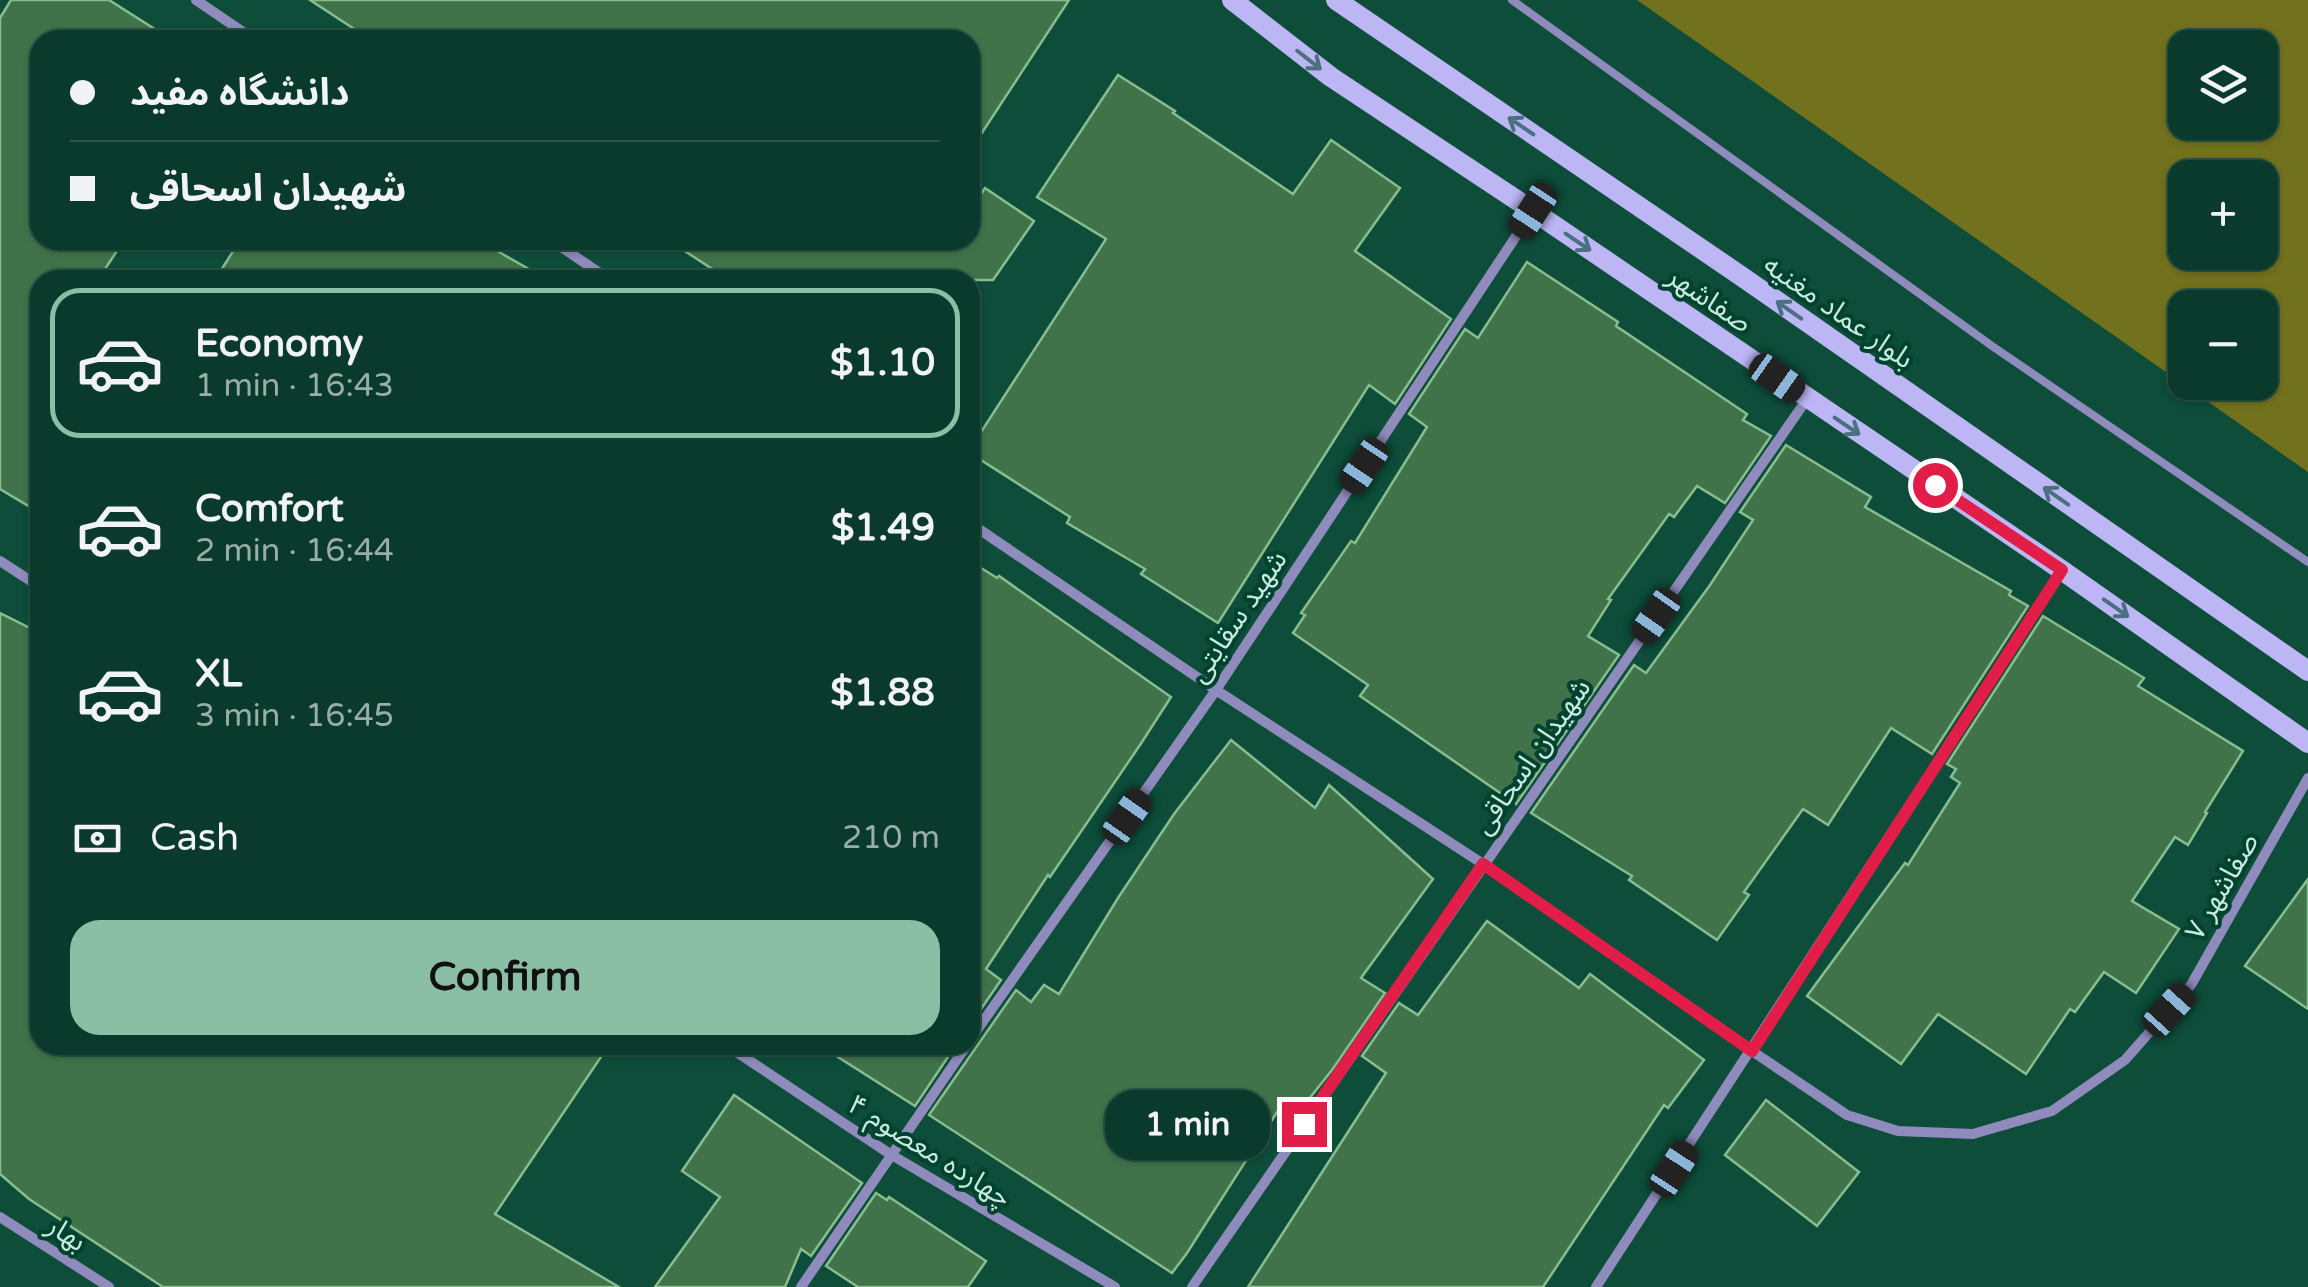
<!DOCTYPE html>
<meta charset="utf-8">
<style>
:root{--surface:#0a3a2c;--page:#134134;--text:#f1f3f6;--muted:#99ada9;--line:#2a5448;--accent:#8abfa5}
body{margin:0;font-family:"Varela Round","Noto Sans Arabic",sans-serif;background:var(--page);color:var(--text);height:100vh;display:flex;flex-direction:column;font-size:38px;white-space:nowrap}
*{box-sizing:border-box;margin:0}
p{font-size:32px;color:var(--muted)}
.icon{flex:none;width:55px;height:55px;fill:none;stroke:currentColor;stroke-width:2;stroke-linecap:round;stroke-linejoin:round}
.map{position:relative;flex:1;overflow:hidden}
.panel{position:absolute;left:30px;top:270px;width:950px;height:785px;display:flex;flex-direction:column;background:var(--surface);border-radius:30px;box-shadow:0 2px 8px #0004,0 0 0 2px var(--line)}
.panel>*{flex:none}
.top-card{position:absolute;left:30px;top:30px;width:950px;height:220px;border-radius:30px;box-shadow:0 2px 8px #0004,0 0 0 2px var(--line);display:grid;align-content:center;height:220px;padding:0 40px;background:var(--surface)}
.fabs{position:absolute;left:2168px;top:30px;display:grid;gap:20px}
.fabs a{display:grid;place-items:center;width:110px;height:110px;border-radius:20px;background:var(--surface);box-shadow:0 2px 8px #0004,0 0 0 2px var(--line);font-size:50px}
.end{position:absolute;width:45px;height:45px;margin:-22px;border:12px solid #e11d48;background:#fff;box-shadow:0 0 0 5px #fff}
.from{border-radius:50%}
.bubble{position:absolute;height:70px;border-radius:30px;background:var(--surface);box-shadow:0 2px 8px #0004,0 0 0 2px var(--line);font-size:32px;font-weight:700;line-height:70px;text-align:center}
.car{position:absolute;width:30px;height:60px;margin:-30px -15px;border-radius:12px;box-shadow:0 0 8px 2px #0007;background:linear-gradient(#222 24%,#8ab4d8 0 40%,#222 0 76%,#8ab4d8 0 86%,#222 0)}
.top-card b{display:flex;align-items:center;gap:35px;height:95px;font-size:38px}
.top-card b+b{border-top:2px solid var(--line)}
.top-card i{width:25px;height:25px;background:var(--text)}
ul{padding:18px 0 0;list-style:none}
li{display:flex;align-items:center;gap:30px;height:150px;margin:0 20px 15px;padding:0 20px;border:5px solid transparent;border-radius:30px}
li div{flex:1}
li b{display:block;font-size:38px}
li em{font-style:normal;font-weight:700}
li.active{border-color:var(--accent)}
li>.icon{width:90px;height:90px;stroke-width:1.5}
.pay{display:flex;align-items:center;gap:25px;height:110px;padding:0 40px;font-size:38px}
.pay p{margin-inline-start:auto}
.button{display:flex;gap:20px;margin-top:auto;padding:20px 40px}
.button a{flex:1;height:115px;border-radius:30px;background:var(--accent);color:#111;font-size:40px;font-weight:700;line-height:115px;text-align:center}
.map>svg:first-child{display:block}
</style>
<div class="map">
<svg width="2308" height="1287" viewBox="0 0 2308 1287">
<rect width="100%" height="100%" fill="#0d4d3a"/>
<!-- forest -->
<path fill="#72711d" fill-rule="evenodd" d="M 1637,0 L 2308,0 L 2308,472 ZM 2185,48 L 2260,48 L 2260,122 L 2185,122 ZM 2185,178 L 2260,178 L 2260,252 L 2185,252 ZM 2185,308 L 2260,308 L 2260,382 L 2185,382 Z"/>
<!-- building -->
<g fill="#407349" stroke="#87bd8f" stroke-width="2.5">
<path d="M 11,0 L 109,0 L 172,40 L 40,40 L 40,240 L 124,240 L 98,280 L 40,280 L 40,513 L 0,489 L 0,18 Z"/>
<path d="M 310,0 L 1069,0 L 970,151 L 970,40 L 371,40 Z"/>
<path d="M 1118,75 L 1175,111 L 1173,113 L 1293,194 L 1331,140 L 1400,188 L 1355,251 L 1451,319 L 1395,404 L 1369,385 L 1218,623 L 1141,574 L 1145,569 L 1067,523 L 1070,517 L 970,453 L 970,449 L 1106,239 L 1037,197 Z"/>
<path d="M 985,188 L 1034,221 L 993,280 L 729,280 L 668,240 L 970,240 L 970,210 Z"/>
<path d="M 240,240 L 478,240 L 548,280 L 215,280 Z"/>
<path d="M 1527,262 L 1618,322 L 1616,326 L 1747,414 L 1743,420 L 1771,436 L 1725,503 L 1697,486 L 1674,517 L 1669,514 L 1608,599 L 1611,600 L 1588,636 L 1619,655 L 1516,804 L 1360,696 L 1368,685 L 1293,633 L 1305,615 L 1301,613 L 1351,541 L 1355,543 L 1427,427 L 1409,414 L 1465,329 L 1478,338 Z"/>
<path d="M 1786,445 L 1871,497 L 1865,507 L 2011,591 L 2009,595 L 2028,606 L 1932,754 L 1891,728 L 1828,825 L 1803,809 L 1744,892 L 1749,895 L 1717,940 L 1629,880 L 1632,876 L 1531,813 L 1634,665 L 1646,673 L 1710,585 L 1753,520 L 1740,512 Z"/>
<path d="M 970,561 L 997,578 L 999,576 L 1171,697 L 1140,745 L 1050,877 L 1048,875 L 986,969 L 1001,980 L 970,1025 Z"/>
<path d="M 0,613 L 40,633 L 40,1045 L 609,1045 L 495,1214 L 619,1287 L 163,1287 L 29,1199 L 0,1174 Z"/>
<path d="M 2043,616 L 2144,678 L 2138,686 L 2243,751 L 2205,812 L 2207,813 L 2188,845 L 2175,837 L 2132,901 L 2179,929 L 2136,993 L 2104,972 L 2075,1012 L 2070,1009 L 2026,1074 L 1938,1014 L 1901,1064 L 1807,996 L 1905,863 L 1908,865 L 1960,783 L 1951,777 L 1956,769 L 1947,764 Z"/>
<path d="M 1231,740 L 1315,808 L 1329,785 L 1433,879 L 1361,978 L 1385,993 L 1332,1070 L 1293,1119 L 1279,1109 L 1187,1253 L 1172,1273 L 929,1115 L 1016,990 L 1031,1002 L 1044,985 L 1059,994 L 1118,898 L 1174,814 Z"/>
<path d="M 2308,879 L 2308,1009 L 2245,966 Z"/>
<path d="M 1487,921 L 1579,988 L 1590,974 L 1704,1060 L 1668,1108 L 1664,1105 L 1543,1287 L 1248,1287 L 1386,1073 L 1362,1056 L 1399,1003 L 1418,1015 Z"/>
<path d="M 819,1045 L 956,1045 L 915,1106 Z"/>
<path d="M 734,1095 L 862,1183 L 811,1256 L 801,1249 L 785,1287 L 655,1287 L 720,1197 L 682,1171 Z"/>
<path d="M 1766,1100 L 1859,1172 L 1817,1226 L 1725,1155 Z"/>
<path d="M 876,1193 L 887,1200 L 889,1197 L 986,1261 L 968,1287 L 858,1287 L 826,1266 Z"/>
</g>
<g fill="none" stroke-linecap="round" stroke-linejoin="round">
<!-- lane -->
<path stroke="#908bbd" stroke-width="8" d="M 1512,0 L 1992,346 L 2308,562"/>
<!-- street -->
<g stroke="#908bbd" stroke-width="10">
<path d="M 196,0 L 255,40"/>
<path d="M 551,240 L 610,280"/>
<path d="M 970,523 L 1216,690 L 1483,864 L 1752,1051 L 1847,1115 L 1898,1131 L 1973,1134 L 2052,1111 L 2125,1060 L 2191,985 L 2308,778"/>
<path d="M 0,561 L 40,587"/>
<path d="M 970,1040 L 1216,690 L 1532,212"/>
<path d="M 726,1045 L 890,1154 L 1115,1287"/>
<path d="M 0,1217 L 109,1287"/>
<path d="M 801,1287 L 967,1045"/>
<path d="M 1192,1287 L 1807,399"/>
<path d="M 1596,1287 L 2062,571"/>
</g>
<!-- secondary -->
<g stroke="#bcb6f5" stroke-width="20">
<path d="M 1232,0 L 1331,77 L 1533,211 L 2063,571 L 2308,743"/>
<path d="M 1336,0 L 1741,276 L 2308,671"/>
</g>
</g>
<!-- one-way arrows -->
<defs><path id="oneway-shaft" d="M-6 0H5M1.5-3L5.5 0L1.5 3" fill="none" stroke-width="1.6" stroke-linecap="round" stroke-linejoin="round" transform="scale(2.5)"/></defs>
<g stroke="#4b707f">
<use href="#oneway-shaft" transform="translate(1309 60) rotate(38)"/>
<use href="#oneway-shaft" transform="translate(1521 126) rotate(-146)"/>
<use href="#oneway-shaft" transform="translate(1578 242) rotate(34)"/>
<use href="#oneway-shaft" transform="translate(1789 310) rotate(-145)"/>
<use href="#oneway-shaft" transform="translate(1847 426) rotate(34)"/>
<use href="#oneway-shaft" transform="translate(2056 496) rotate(-145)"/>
<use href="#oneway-shaft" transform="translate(2116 608) rotate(35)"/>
</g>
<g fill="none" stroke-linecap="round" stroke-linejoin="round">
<!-- route -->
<path stroke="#e11d48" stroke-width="12" d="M 1304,1124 L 1483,864 L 1752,1051 L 2062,570 L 1935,485"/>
</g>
<g text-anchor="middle" stroke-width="8" stroke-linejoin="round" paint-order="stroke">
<!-- street labels -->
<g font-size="28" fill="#c7ebdc" stroke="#004230">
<text transform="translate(1710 299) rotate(34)" y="10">صفاشهر</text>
<text transform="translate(1839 311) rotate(35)" y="10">بلوار عماد مغنیه</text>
<text transform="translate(1237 616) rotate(-56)" y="10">شهید سقایتی</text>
<text transform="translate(1531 756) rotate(-55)" y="10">شهیدان اسحاقی</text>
<text transform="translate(2221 886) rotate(-60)" y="10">صفاشهر ۷</text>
<text transform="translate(930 1150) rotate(32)" y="10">چهارده معصوم ۴</text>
<text transform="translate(67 1233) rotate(33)" y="10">بهار</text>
</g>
</g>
</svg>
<div class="fabs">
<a><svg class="icon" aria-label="layers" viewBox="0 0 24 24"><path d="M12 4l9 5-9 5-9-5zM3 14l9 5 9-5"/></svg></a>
<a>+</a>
<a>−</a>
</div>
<i class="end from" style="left:1935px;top:485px"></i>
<i class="end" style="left:1304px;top:1124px"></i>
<div class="bubble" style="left:1105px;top:1090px;width:165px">1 min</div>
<i class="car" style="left:1533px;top:211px;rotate:213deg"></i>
<i class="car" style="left:1777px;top:378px;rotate:125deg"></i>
<i class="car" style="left:1364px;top:466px;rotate:214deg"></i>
<i class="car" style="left:1656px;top:616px;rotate:215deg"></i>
<i class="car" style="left:1127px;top:817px;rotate:35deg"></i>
<i class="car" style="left:2169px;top:1010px;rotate:42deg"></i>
<i class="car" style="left:1674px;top:1169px;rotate:33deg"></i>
<div class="top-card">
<b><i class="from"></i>دانشگاه مفید</b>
<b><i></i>شهیدان اسحاقی</b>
</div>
<section class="panel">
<ul>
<li class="active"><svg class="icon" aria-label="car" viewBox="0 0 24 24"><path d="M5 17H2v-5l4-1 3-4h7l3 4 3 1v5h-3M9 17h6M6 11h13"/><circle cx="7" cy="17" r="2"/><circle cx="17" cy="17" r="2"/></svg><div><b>Economy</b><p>1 min · 16:43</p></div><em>$1.10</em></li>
<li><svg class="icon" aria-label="car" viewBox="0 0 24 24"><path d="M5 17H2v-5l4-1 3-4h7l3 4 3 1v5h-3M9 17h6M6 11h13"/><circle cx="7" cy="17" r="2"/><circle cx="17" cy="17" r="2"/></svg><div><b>Comfort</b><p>2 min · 16:44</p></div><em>$1.49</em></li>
<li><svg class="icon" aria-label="car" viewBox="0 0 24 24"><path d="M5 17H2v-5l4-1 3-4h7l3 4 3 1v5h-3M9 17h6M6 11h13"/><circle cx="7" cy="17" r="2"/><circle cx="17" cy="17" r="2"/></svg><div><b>XL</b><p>3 min · 16:45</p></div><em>$1.88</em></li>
</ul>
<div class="pay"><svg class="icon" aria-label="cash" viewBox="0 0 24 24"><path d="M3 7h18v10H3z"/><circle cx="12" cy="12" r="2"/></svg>Cash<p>210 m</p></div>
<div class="button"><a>Confirm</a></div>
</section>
</div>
